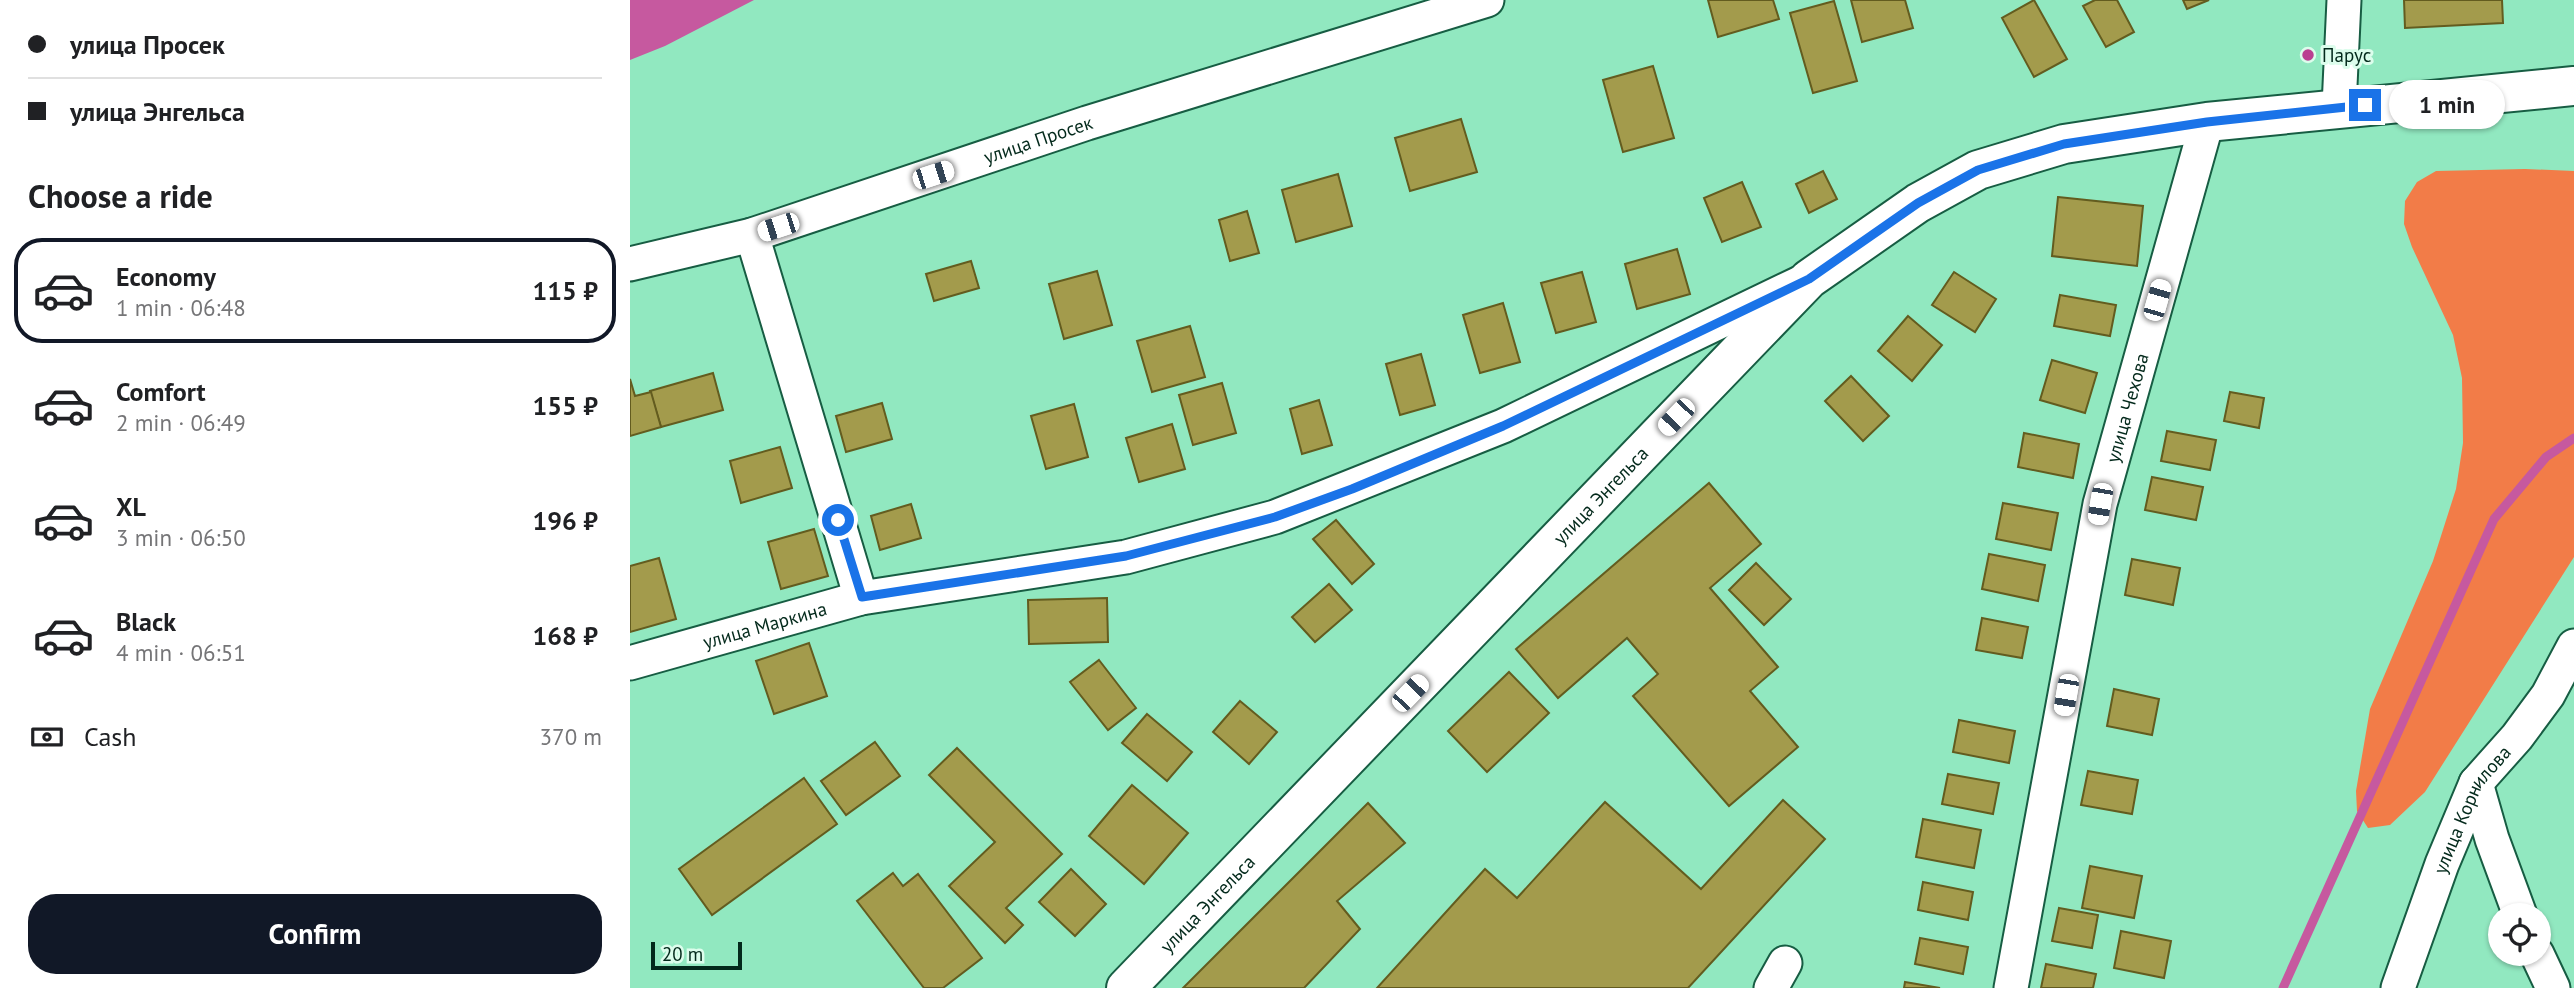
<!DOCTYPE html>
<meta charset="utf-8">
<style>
:root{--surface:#fff;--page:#f6f6f6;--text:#202124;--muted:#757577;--line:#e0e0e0;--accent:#111827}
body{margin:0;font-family:"PT Sans",sans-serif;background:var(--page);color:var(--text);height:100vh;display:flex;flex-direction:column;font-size:26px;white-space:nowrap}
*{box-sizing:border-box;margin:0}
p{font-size:23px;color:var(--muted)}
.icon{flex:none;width:38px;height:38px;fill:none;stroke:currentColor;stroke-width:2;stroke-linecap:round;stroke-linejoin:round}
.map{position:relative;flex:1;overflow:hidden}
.drawer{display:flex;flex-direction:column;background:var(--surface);width:630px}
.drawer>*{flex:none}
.top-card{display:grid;align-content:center;height:154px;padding:0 28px;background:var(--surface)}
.controls{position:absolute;left:1858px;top:903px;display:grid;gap:14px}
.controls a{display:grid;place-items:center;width:63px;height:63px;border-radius:50%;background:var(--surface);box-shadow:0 2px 5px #0004;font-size:35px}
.scale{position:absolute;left:21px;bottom:18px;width:91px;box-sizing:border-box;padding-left:7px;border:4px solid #03291b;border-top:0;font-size:19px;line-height:24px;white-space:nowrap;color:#03291b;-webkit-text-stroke:5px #dcfdec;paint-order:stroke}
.end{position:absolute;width:32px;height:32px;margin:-16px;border:9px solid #1a73e8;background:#fff;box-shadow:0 0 0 4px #fff}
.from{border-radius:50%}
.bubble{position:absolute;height:49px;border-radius:24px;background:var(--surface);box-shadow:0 2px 5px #0004;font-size:23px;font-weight:700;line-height:49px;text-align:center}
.car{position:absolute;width:21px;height:42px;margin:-21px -10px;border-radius:9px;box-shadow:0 0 5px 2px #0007;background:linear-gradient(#fff 24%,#345 0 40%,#fff 0 76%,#345 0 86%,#fff 0)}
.top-card b{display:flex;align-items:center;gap:24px;height:66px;font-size:26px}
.top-card b+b{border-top:2px solid var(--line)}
.top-card i{width:18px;height:18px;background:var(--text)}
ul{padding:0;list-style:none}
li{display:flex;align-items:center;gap:21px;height:105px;margin:0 14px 10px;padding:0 14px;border:4px solid transparent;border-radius:28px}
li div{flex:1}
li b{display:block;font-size:26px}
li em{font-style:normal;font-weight:700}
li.active{border-color:var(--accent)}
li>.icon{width:63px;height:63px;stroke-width:1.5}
h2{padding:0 28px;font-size:32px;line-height:84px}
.pay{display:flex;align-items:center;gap:18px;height:77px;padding:0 28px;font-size:26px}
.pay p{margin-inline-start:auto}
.button{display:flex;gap:14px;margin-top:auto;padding:14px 28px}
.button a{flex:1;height:80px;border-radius:28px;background:var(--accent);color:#fff;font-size:28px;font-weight:700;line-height:80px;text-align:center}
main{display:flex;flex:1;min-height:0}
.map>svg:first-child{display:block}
</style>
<main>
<section class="drawer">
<div class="top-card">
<b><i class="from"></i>улица Просек</b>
<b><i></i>улица Энгельса</b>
</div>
<h2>Choose a ride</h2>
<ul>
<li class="active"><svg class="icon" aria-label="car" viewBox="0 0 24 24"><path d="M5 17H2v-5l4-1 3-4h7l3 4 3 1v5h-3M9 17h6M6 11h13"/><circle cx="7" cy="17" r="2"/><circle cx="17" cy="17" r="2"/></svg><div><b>Economy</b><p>1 min · 06:48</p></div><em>115 ₽</em></li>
<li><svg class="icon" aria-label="car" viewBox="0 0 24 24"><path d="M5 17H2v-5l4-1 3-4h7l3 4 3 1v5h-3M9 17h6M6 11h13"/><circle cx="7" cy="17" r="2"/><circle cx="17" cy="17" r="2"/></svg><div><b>Comfort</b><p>2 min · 06:49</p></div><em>155 ₽</em></li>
<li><svg class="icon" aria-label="car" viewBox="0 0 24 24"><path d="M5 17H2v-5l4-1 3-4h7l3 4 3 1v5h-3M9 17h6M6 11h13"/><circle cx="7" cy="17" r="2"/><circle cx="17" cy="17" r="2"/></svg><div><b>XL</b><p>3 min · 06:50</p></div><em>196 ₽</em></li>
<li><svg class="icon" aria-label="car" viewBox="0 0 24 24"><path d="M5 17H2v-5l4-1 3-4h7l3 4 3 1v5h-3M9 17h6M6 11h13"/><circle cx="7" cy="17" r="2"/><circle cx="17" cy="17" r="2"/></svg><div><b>Black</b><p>4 min · 06:51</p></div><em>168 ₽</em></li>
</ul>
<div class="pay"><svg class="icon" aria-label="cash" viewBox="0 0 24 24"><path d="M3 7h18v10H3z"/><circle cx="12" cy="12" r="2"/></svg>Cash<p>370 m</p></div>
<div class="button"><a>Confirm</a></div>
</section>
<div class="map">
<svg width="1944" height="988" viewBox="0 0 1944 988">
<rect width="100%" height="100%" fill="#91e8c0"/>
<!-- forest -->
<path fill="#f27c48" d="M 1895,169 L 1944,171 L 1944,557 L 1795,792 L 1760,825 L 1738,828 L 1727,811 L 1726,791 L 1740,709 L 1803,561 L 1826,489 L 1833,443 L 1832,378 L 1823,335 L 1782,247 L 1774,224 L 1775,201 L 1787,182 L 1806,171 Z"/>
<!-- water -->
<path fill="#c6599f" d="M 0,0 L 124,0 L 35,46 L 0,60 Z"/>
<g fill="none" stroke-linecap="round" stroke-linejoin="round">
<!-- stream -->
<path stroke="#c6599f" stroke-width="9" d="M 1653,988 L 1864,519 L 1916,457 L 1944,438"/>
</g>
<!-- building -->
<g fill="#a39b4c" stroke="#635c1f" stroke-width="2">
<path d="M 1078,0 L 1143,0 L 1149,19 L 1088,37 Z"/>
<path d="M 1221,0 L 1275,0 L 1283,28 L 1232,42 Z"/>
<path d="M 1404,0 L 1437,59 L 1404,77 L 1372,18 Z"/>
<path d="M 1465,0 L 1487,0 L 1504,32 L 1476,47 L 1453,6 Z"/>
<path d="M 1553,0 L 1579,0 L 1557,9 Z"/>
<path d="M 1774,0 L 1872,0 L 1873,23 L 1775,28 Z"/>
<path d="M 1204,1 L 1227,81 L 1183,93 L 1160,13 Z"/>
<path d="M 1023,66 L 1044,138 L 993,152 L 973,80 Z"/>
<path d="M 831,119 L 847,172 L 780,191 L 765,138 Z"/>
<path d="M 1193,171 L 1207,199 L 1179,213 L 1166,184 Z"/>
<path d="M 708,174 L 722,226 L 666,242 L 652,190 Z"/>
<path d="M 1112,182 L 1131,227 L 1092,242 L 1074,198 Z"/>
<path d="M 1428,197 L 1513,206 L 1507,266 L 1422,256 Z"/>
<path d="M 617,211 L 629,253 L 600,261 L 589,220 Z"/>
<path d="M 1047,249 L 1060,294 L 1007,309 L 995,264 Z"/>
<path d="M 341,261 L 349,288 L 304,301 L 296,274 Z"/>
<path d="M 467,271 L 482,325 L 434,339 L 419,284 Z"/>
<path d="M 952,272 L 966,322 L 926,333 L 911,283 Z"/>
<path d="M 1324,272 L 1366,299 L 1345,332 L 1302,305 Z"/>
<path d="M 1430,295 L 1486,305 L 1480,336 L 1424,326 Z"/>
<path d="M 873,303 L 890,362 L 850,373 L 833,315 Z"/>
<path d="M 1278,316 L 1312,345 L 1282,381 L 1248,351 Z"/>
<path d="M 560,326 L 575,377 L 522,392 L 507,341 Z"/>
<path d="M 791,354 L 805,405 L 770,415 L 756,364 Z"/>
<path d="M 1422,360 L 1467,373 L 1455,413 L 1410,400 Z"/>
<path d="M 83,373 L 93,410 L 31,427 L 20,391 Z"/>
<path d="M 1221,376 L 1259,416 L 1233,441 L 1195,401 Z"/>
<path d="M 0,379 L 5,396 L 21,392 L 31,427 L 0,436 Z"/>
<path d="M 592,383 L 606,433 L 563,445 L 549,395 Z"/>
<path d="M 1600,392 L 1634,398 L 1629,428 L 1594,421 Z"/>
<path d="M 689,400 L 702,445 L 672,454 L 660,409 Z"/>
<path d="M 252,403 L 262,439 L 216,452 L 206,416 Z"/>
<path d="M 444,404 L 458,457 L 416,469 L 401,416 Z"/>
<path d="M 542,424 L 555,469 L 509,482 L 496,438 Z"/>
<path d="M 1537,431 L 1586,440 L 1580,470 L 1531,461 Z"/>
<path d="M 1394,433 L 1449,444 L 1443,478 L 1388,467 Z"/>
<path d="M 150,447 L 162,488 L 111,503 L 100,461 Z"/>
<path d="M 1522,477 L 1573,487 L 1566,520 L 1515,510 Z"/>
<path d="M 1079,483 L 1131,544 L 1080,588 L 1148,667 L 1120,691 L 1168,747 L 1099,806 L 1003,696 L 1028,674 L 997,638 L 928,698 L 886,649 Z"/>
<path d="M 1373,503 L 1428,513 L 1421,550 L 1366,539 Z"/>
<path d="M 281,504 L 291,538 L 250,550 L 241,516 Z"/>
<path d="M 706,520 L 744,564 L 722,584 L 683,539 Z"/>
<path d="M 184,529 L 198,576 L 151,589 L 138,542 Z"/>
<path d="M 1359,554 L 1415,565 L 1408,601 L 1352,589 Z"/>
<path d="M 29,558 L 46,619 L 0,632 L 0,566 Z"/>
<path d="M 1502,559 L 1550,568 L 1543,605 L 1495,595 Z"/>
<path d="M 1126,563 L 1161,599 L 1134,625 L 1099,590 Z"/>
<path d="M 699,584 L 722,610 L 685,642 L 662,617 Z"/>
<path d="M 477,598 L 478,642 L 399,644 L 398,600 Z"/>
<path d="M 1352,618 L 1398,627 L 1392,658 L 1346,650 Z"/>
<path d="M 179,643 L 197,696 L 144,714 L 126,661 Z"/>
<path d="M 469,660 L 506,708 L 478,730 L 440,682 Z"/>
<path d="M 879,672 L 919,713 L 857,772 L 818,731 Z"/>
<path d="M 1484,689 L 1529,699 L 1522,735 L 1477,726 Z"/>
<path d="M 610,701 L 647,732 L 619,764 L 583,732 Z"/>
<path d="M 517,714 L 562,752 L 537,781 L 492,743 Z"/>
<path d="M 1329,720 L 1385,731 L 1379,763 L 1323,752 Z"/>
<path d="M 245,742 L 270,776 L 216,815 L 191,781 Z"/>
<path d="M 327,748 L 432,854 L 376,908 L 393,925 L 375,943 L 319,886 L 365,842 L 299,775 Z"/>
<path d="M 1458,771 L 1508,780 L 1502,814 L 1451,805 Z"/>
<path d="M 1318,774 L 1369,783 L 1363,814 L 1312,804 Z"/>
<path d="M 174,778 L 207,824 L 82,915 L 49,869 Z"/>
<path d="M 502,785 L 558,833 L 514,884 L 459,836 Z"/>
<path d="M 1153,800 L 1195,839 L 1058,988 L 747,988 L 855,869 L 887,898 L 975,802 L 1071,889 Z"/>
<path d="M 738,803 L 775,843 L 707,901 L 730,929 L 674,988 L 553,988 Z"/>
<path d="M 1293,819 L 1351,830 L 1344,868 L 1286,857 Z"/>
<path d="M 1460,866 L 1512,876 L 1504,918 L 1452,908 Z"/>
<path d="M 441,869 L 476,904 L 445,936 L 409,902 Z"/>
<path d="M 263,873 L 273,886 L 288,874 L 352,958 L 313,988 L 294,988 L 227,901 Z"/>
<path d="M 1293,882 L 1343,892 L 1338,920 L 1288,910 Z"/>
<path d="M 1429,908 L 1468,915 L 1462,948 L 1422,941 Z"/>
<path d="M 1491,931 L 1541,941 L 1534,978 L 1484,968 Z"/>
<path d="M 1290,938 L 1338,947 L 1333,974 L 1285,964 Z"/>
<path d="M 1416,964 L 1466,974 L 1463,988 L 1411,988 Z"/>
<path d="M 1275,982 L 1310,988 L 1274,988 Z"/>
</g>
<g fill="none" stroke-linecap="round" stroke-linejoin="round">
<!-- minor casing -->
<g stroke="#175d43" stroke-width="37">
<g id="minor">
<path d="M 1709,107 L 1714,0"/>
<path d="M 122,235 L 231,598"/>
<path id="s1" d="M 0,264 L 122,235 L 457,123 L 857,0"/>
<path id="s2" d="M 0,663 L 231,598 L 496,557 L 645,517 L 873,426 L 1170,283"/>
<path d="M 1846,783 L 1862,839 L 1890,915"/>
<path d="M 1907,954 L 1923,988"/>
<path d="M 1141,988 L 1155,963"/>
<path id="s3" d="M 1381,988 L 1470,504 L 1577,122"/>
<path id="s4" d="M 1768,988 L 1812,864 L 1846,783 L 1887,737 L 1918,695 L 1944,646"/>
</g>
</g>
<!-- major casing -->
<g stroke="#175d43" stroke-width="42">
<g id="major">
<path id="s5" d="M 496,988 L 1179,279 L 1288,203 L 1348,170 L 1434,144 L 1577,122 L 1944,86"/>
</g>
</g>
<!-- minor -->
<use href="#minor" stroke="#fff" stroke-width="33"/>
<!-- major -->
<use href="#major" stroke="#fff" stroke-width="38"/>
</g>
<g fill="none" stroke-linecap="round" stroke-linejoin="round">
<!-- route -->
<path stroke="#1a73e8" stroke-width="9" d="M 208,520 L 232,597 L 496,556 L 645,517 L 722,489 L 873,426 L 1179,279 L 1288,203 L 1348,170 L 1434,144 L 1577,122 L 1735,105"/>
</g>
<!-- markers -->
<circle fill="#ba3f91" stroke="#dcfdec" stroke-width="2.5" cx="1678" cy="55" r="7"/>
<g text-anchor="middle" stroke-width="6" stroke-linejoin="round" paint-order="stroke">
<!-- poi labels -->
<g font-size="19" fill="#03291b" stroke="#dcfdec" text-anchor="start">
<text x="1692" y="62">Парус</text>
</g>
<!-- street labels -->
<g font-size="19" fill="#03291b" stroke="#dcfdec">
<text dy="7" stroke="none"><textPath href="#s1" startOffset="427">улица Просек</textPath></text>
<text dy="7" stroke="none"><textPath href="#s3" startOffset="592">улица Чехова</textPath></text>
<text dy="7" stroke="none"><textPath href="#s5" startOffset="684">улица Энгельса</textPath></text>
<text dy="7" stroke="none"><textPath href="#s2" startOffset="140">улица Маркина</textPath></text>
<text dy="7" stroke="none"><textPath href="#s4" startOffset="194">улица Корнилова</textPath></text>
<text dy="7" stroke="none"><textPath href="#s5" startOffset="117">улица Энгельса</textPath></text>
</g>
</g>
</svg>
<div class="controls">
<a><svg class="icon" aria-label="locate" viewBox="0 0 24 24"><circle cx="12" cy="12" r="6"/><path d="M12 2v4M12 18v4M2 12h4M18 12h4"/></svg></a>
</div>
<div class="scale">20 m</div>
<i class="end from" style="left:208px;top:520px"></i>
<i class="end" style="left:1735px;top:105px"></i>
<div class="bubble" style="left:1759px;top:80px;width:116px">1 min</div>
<i class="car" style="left:303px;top:175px;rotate:72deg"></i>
<i class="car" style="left:148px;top:227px;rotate:252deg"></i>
<i class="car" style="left:1527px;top:300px;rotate:16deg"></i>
<i class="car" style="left:1046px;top:417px;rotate:224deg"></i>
<i class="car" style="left:1470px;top:504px;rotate:190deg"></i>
<i class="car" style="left:780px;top:693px;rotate:44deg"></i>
<i class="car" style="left:1436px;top:695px;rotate:190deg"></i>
</div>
</main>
